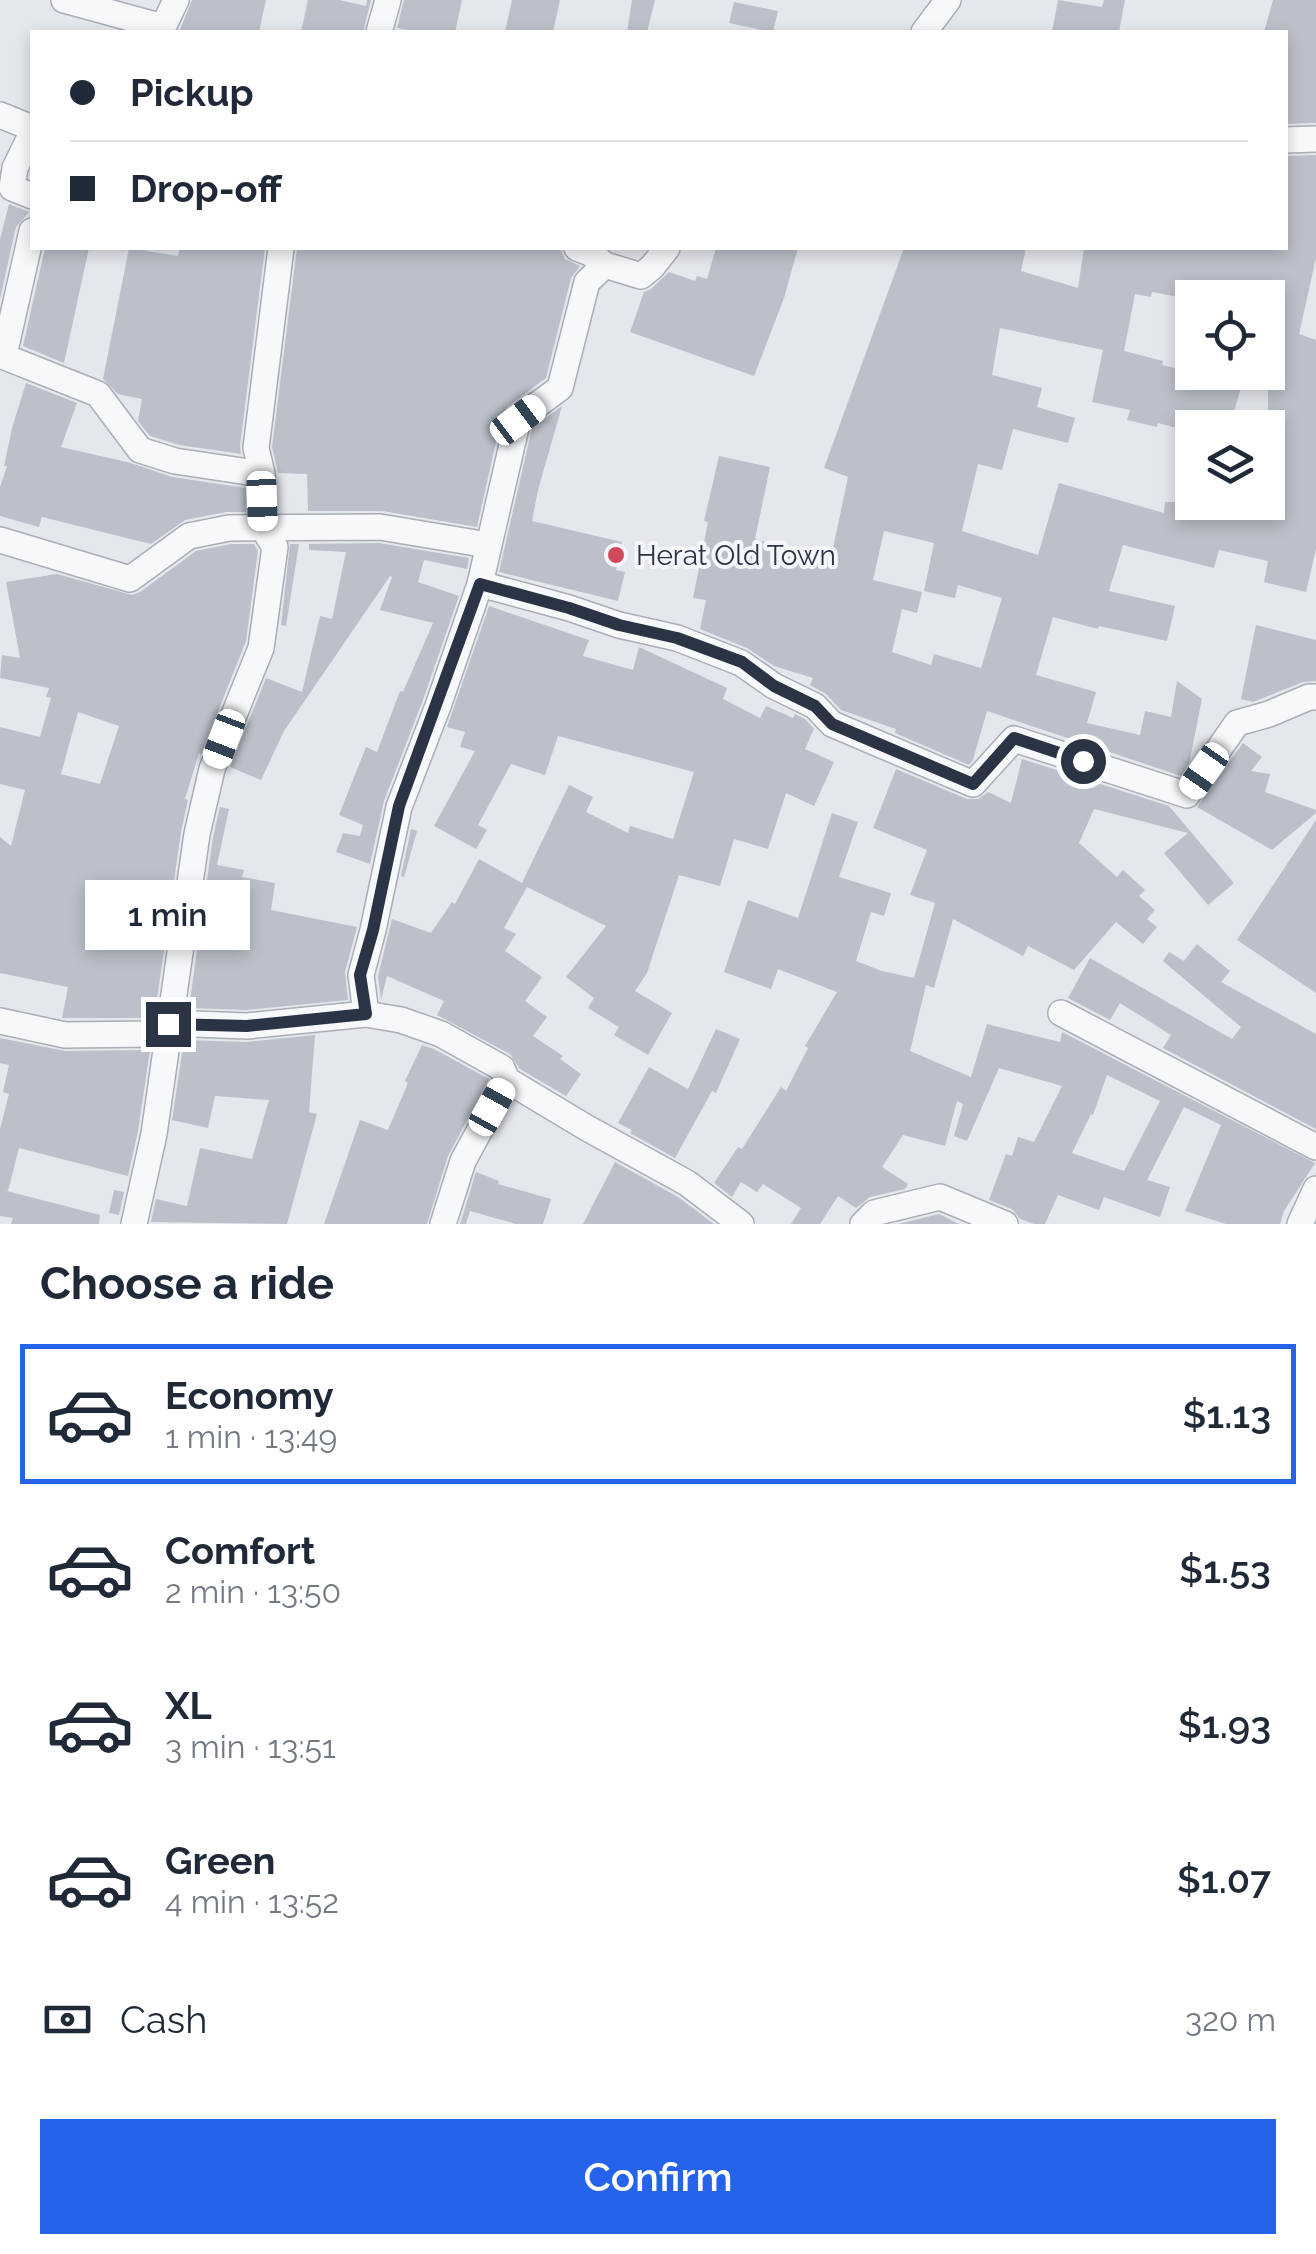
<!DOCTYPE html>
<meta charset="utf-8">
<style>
:root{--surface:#fff;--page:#f2f2f3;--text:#1f2937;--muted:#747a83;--line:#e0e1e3;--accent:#2563eb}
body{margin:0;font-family:Raleway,sans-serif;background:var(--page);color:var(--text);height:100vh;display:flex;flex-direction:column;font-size:38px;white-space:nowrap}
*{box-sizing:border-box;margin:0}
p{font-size:32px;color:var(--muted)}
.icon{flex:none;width:55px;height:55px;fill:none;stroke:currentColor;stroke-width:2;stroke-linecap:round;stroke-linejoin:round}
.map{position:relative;height:1224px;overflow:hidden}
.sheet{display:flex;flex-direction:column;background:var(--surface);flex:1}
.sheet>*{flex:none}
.hud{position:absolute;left:30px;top:30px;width:1258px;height:220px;border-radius:0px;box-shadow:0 5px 15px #0003;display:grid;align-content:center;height:220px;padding:0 40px;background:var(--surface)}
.buttons{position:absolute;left:1175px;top:280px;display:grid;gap:20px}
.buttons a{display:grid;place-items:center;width:110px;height:110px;border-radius:0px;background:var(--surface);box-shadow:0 5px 15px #0003;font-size:50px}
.end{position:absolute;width:45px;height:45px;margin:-22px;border:12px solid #2b3445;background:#fff;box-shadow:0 0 0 5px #fff}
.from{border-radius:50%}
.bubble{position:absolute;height:70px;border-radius:0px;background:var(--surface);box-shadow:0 5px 15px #0003;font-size:32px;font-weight:600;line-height:70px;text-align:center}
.car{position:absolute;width:30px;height:60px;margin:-30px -15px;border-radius:12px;box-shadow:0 0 8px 2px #0007;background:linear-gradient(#fff 24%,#345 0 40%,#fff 0 76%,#345 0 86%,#fff 0)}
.hud b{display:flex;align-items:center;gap:35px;height:95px;font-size:38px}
.hud b+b{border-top:2px solid var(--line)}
.hud i{width:25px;height:25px;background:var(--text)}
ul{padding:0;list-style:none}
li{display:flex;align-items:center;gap:30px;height:140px;margin:0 20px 15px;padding:0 20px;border:5px solid transparent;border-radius:0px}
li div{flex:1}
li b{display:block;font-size:38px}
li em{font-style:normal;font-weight:600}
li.active{border-color:var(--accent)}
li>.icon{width:90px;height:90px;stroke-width:1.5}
h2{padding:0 40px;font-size:45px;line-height:120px}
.pay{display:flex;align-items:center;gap:25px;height:110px;padding:0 40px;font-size:38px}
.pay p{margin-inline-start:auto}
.cta{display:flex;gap:20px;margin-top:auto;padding:20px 40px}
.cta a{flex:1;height:115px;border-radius:0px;background:var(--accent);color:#fff;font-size:40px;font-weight:600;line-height:115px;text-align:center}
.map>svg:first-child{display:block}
</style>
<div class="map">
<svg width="1316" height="1224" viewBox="0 0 1316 1224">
<rect width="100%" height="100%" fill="#e4e7ec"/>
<!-- building -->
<g fill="#bbc0ca" fill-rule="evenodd">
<path d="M 192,0 L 266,0 L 259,32 L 179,32 Z"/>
<path d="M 308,0 L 339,0 L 366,6 L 367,0 L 371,0 L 363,32 L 301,32 Z"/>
<path d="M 404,0 L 462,0 L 455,32 L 418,32 L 397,28 Z"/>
<path d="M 512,0 L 560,0 L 553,32 L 505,32 Z"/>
<path d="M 632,0 L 655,0 L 647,32 L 627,32 Z"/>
<path d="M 1058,0 L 1102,7 L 1104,0 L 1125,0 L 1119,32 L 1052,32 Z"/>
<path d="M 1273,0 L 1316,0 L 1316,123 L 1285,124 L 1285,32 L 1264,32 Z"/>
<path d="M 734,2 L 778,11 L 773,32 L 729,23 Z"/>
<path d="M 1316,155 L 1316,258 L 1299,334 L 1316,340 L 1316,549 L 1306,592 L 1264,582 L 1268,561 L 1219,550 L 1214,568 L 1123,545 L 1109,591 L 1175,606 L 1167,641 L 1099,626 L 1098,629 L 1053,617 L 1036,675 L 1096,692 L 1087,723 L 1140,735 L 1145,711 L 1171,717 L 1177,681 L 1202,699 L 1189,764 L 1181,776 L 987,711 L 973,760 L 969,765 L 895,733 L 896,729 L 841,710 L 826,694 L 810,685 L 813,678 L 774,666 L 747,648 L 700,629 L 706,600 L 693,598 L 708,522 L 704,521 L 719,456 L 770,467 L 755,539 L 831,558 L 848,477 L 824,468 L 904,248 L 1026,248 L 1021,271 L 1078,288 L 1084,248 L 1285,248 L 1285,156 ZM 1152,292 L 1184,298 L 1268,298 L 1268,502 L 1165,502 L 1164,513 L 1059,483 L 1038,555 L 962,531 L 978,464 L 1002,470 L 1013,429 L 1068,443 L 1075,418 L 1037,407 L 1042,388 L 992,375 L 1000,328 L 1103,350 L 1092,402 L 1130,410 L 1127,420 L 1157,427 L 1158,423 L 1192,432 L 1192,428 L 1207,428 L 1210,416 L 1231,422 L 1242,384 L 1162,365 L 1163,361 L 1124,351 L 1135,294 L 1151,297 ZM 884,531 L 934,543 L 924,591 L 955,598 L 958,585 L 1002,598 L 981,668 L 934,654 L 931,665 L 892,652 L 902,609 L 917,613 L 922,592 L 873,580 Z"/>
<path d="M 9,204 L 29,212 L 16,227 L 0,299 L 0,239 Z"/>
<path d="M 45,248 L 89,248 L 64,363 L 23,346 Z"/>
<path d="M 129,248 L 178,256 L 180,248 L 265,248 L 240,446 L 241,454 L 179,445 L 150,436 L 138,421 L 142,399 L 118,394 L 103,379 Z"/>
<path d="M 297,248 L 560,248 L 565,259 L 580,266 L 571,278 L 546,378 L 508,406 L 502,415 L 477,527 L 382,511 L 308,511 L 307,474 L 278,473 L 272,447 Z"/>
<path d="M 716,248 L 798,248 L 784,298 L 754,376 L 630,332 L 644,292 L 651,289 L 669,272 L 695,281 L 697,276 L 707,279 Z"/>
<path d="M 26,383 L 77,403 L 61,447 L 131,463 L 172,477 L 246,488 L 246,512 L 226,512 L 185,520 L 151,544 L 42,517 L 39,527 L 0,516 L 0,487 L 7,466 L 4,466 L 12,428 Z"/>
<path d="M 562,406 L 538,490 L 532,521 L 622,542 L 616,570 L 625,572 L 618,601 L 499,572 L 532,428 Z"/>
<path d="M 379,543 L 469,558 L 467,569 L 424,560 L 418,582 L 459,596 L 423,700 L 384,801 L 370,864 L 336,852 L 343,833 L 360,836 L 363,825 L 339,815 L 366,747 L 377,752 L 400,691 L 403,692 L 433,623 L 380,610 L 392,577 L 390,576 L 284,731 L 261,780 L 230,767 L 266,678 L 302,692 L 320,616 L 332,619 L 346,552 L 309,550 L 309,544 Z"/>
<path d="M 231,544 L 254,544 L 258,551 L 246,641 L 201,754 L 199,753 L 185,799 L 188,800 L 181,832 L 155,1013 L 148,1018 L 62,1018 L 68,987 L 0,973 L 0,837 L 11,846 L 25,790 L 0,784 L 0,727 L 40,737 L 51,698 L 46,697 L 49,688 L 0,678 L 2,655 L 20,658 L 6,582 L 57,574 L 132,595 L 140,592 L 196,551 ZM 78,712 L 119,726 L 100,784 L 61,774 Z"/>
<path d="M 290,544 L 299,544 L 286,626 L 281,625 Z"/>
<path d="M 489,606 L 589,640 L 583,656 L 633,670 L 639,647 L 727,688 L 723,699 L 760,718 L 766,706 L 793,718 L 795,714 L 805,719 L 814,729 L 805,749 L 834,762 L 814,806 L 786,793 L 768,849 L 734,839 L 720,886 L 679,875 L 647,973 L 635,991 L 672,1013 L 648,1055 L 614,1035 L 619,1027 L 588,1008 L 594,998 L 566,977 L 606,926 L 527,887 L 504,928 L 516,934 L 505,951 L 542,977 L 525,1001 L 547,1017 L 533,1036 L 563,1056 L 560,1059 L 581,1074 L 566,1096 L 520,1069 L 510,1054 L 437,1015 L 444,1001 L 387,976 L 381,1000 L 378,976 L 392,919 L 431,933 L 452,902 L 455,904 L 479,859 L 522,883 L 569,785 L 593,797 L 586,812 L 628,833 L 630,826 L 673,839 L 694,772 L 558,736 L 545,775 L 511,764 L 478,825 L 487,830 L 476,849 L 434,826 L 475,751 L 460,747 L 465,732 L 447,727 Z"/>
<path d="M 1256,625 L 1316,640 L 1316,681 L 1303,682 L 1253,702 L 1241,699 Z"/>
<path d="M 1243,743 L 1262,757 L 1251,771 L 1270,774 L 1265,792 L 1316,810 L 1316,813 L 1272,850 L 1197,807 Z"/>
<path d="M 1022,759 L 1169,806 L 1234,883 L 1208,905 L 1164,853 L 1188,833 L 1094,809 L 1079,843 L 1117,877 L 1123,870 L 1145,890 L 1139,896 L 1155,910 L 1147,919 L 1157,927 L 1143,944 L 1116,922 L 1074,970 L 1028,946 L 1023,956 L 953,919 L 934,988 L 926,985 L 910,1051 L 971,1077 L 987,1024 L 1060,1042 L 1062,1032 L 1315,1163 L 1284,1211 L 1280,1224 L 1226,1224 L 1185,1211 L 1221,1125 L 1184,1107 L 1147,1180 L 1170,1187 L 1160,1217 L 1104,1197 L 1099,1210 L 1058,1195 L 1045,1224 L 1034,1224 L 1020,1219 L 1012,1209 L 989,1200 L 1006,1154 L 1012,1156 L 1018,1137 L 1034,1142 L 1062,1086 L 999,1068 L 967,1141 L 954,1136 L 963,1104 L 957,1101 L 945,1146 L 903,1135 L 882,1167 L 908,1184 L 905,1189 L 870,1197 L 856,1208 L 838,1196 L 820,1224 L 791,1224 L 801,1208 L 763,1184 L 757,1192 L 741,1182 L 732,1197 L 714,1183 L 738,1147 L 742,1149 L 781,1087 L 786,1091 L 808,1048 L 805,1046 L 837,992 L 778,969 L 771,989 L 724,972 L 748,900 L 798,918 L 832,813 L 858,822 L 839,877 L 891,893 L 884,916 L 871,912 L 856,961 L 882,971 L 914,978 L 935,903 L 910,895 L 927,850 L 873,828 L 896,769 L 967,799 L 978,799 L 988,792 L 1011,803 ZM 1107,1075 L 1160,1101 L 1124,1171 L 1072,1153 L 1091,1114 L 1093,1115 Z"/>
<path d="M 220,807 L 229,809 L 217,865 L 244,870 L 242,877 L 275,883 L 271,910 L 357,927 L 345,972 L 348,1000 L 246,1010 L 189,1008 L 213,837 Z"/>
<path d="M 1316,820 L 1316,993 L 1237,940 Z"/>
<path d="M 411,829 L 417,831 L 404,877 L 401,876 Z"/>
<path d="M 1197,944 L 1230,971 L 1221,982 L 1316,1034 L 1316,1129 L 1163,1048 L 1171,1035 L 1120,1003 L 1110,1020 L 1068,998 L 1090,958 L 1232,1039 L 1241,1027 L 1163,961 L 1169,952 L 1184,961 Z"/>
<path d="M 716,1029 L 740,1039 L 716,1093 L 712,1091 L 675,1158 L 630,1133 L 632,1130 L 618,1123 L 649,1067 L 688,1089 Z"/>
<path d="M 315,1035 L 309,1112 L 317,1114 L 287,1224 L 151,1222 L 156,1199 L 187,1206 L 200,1148 L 252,1159 L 269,1100 L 215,1096 L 208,1128 L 172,1120 L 184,1040 L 247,1042 Z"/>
<path d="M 0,1038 L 65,1051 L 150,1050 L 138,1131 L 128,1176 L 19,1148 L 8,1191 L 3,1190 L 100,1215 L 99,1224 L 11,1224 L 13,1218 L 0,1216 L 0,1129 L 9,1094 L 3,1092 L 9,1065 L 0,1063 Z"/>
<path d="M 422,1045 L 434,1049 L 489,1079 L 448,1156 L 427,1224 L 324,1224 L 360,1120 L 388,1130 L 408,1083 L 405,1081 Z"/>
<path d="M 615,1162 L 678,1197 L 714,1224 L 583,1224 Z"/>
<path d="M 476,1172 L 499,1181 L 498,1184 L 551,1199 L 543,1224 L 516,1224 L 470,1211 L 466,1224 L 460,1224 Z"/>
<path d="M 114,1190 L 124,1192 L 119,1215 L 109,1213 Z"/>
<path d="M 939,1214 L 959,1224 L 898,1224 Z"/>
</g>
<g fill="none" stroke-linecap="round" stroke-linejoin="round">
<!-- minor casing -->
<g stroke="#a9aeb7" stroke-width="28">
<g id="minor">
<path d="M 64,0 L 163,27 L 176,0"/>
<path d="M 379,32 L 388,0"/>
<path d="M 924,32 L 948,0"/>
<path d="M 0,115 L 32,128"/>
<path d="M 32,133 L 15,168 L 12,188 L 32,196"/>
<path d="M 1285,140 L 1316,139"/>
<path d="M 577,248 L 590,253 L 605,265 L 641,276 L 652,267 L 667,248"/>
<path d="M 0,355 L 98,394 L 140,450 L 175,461 L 262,474"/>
<path d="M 4,355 L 32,231"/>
<path d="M 0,540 L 130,579 L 189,536 L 229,528 L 380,527 L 488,545"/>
<path d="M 480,584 L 569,608 L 619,625 L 677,638 L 741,663 L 774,686 L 815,706 L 832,724 L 973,784 L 1014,739 L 1187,795 L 1237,723 L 1269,714 L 1309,697 L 1316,697"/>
<path d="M 1061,1013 L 1316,1147"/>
<path d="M 366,1014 L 361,975 L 373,930 L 399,807 L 438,706 L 480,584 L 518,419 L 560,388 L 587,282 L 605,265"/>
<path d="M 0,1021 L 65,1035 L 153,1034 L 169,1023 L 247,1026 L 366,1014 L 401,1020 L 441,1034 L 502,1068 L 507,1080 L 587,1128 L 687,1183 L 741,1224"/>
<path d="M 134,1224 L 154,1134 L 197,834 L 212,769 L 261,648 L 275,547 L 263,528 L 262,474 L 256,448 L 281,248"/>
<path d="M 443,1224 L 463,1161 L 507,1080"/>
<path d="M 863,1224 L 874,1213 L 940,1197 L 1005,1224"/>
<path d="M 1300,1224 L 1316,1189"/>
</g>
</g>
<!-- minor -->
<use href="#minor" stroke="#f7f8fa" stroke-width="25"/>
</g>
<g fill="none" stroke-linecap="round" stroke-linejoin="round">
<!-- route -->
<path stroke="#2b3445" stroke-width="12" d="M 168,1024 L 247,1026 L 366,1014 L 360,975 L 373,930 L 399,806 L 480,584 L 569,608 L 619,625 L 677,638 L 742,662 L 774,686 L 815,706 L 832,724 L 973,784 L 1014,738 L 1083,761"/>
</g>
<!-- markers -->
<circle fill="#d1495b" stroke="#f4f6f9" stroke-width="4" cx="616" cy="555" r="10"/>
<g text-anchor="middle" stroke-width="8" stroke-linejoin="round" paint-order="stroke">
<!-- poi labels -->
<g font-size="28" fill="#2b3445" stroke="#f4f6f9" text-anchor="start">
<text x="636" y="565">Herat Old Town</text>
</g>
</g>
</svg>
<div class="buttons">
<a><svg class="icon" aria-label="locate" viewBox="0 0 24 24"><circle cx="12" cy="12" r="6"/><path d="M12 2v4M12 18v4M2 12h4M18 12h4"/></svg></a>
<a><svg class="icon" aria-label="layers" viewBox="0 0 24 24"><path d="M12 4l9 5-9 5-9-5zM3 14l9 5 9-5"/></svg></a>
</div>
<i class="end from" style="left:1083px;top:761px"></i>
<i class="end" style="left:168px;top:1024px"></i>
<div class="bubble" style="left:85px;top:880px;width:165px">1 min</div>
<i class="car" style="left:518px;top:420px;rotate:53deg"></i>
<i class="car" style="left:262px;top:501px;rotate:178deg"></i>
<i class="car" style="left:224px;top:739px;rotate:201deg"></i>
<i class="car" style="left:1204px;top:771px;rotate:215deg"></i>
<i class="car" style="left:492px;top:1107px;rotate:29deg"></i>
<div class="hud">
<b><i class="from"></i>Pickup</b>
<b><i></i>Drop-off</b>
</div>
</div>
<section class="sheet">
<h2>Choose a ride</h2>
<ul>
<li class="active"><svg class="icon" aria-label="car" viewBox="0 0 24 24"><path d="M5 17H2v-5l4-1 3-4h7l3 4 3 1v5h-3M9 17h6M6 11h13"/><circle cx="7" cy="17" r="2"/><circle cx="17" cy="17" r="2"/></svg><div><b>Economy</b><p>1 min · 13:49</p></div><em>$1.13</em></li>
<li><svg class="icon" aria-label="car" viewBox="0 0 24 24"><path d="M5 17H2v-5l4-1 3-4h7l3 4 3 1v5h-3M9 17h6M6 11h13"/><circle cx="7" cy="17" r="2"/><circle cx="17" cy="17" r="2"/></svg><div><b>Comfort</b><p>2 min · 13:50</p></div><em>$1.53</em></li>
<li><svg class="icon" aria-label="car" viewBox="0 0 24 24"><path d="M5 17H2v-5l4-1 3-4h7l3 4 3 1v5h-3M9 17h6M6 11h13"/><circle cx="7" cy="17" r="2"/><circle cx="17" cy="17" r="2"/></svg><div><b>XL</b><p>3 min · 13:51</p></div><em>$1.93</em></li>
<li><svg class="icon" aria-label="car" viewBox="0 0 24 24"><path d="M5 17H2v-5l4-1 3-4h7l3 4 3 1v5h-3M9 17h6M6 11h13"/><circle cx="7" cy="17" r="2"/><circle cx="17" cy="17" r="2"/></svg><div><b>Green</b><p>4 min · 13:52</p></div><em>$1.07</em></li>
</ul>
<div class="pay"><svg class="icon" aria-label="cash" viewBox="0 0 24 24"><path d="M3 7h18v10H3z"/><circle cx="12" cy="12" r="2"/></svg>Cash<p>320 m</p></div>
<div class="cta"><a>Confirm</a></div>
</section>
